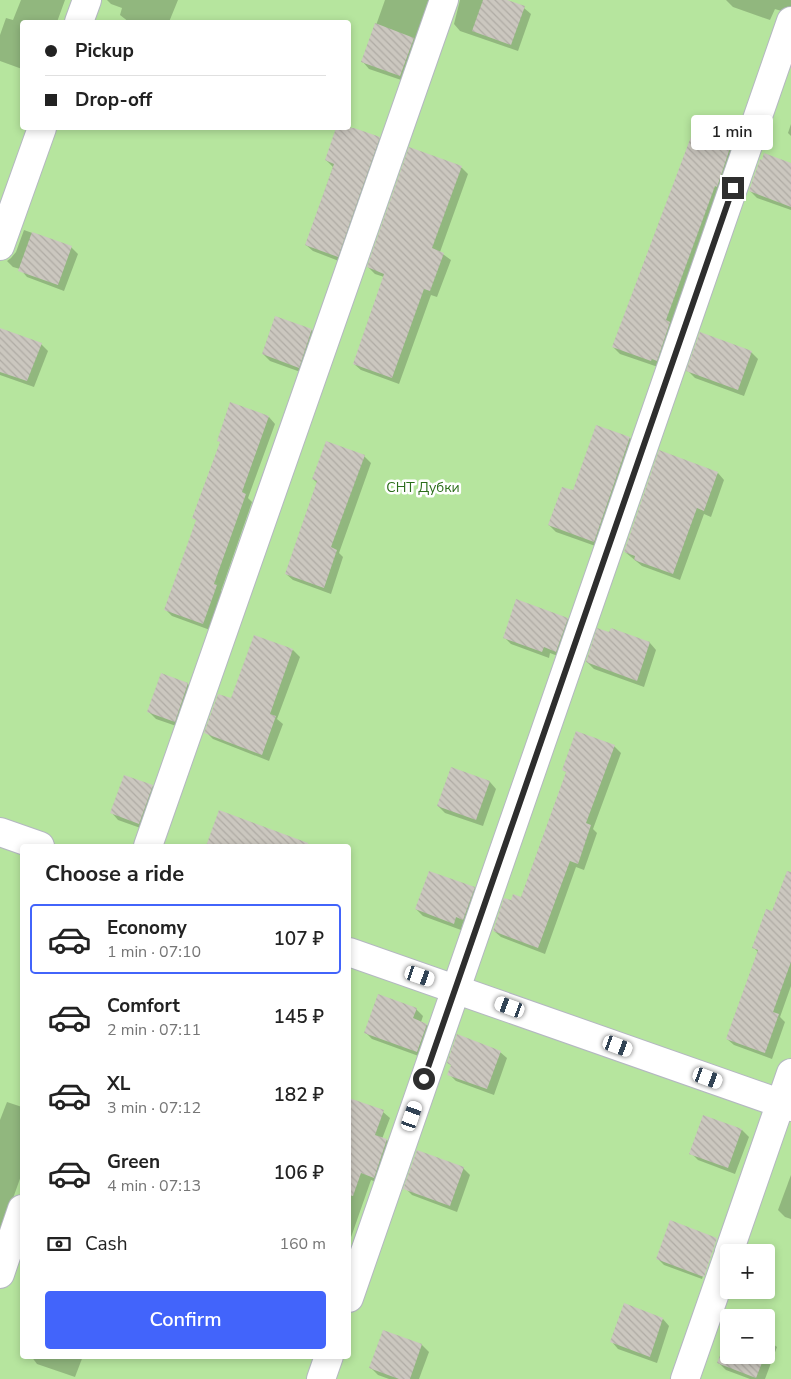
<!DOCTYPE html>
<meta charset="utf-8">
<style>
:root{--surface:#fff;--page:#f2f2f2;--text:#222;--muted:#767676;--line:#e0e0e0;--accent:#4264fb}
body{margin:0;font-family:"Nunito Sans",sans-serif;background:var(--page);color:var(--text);height:100vh;display:flex;flex-direction:column;font-size:19px;white-space:nowrap}
*{box-sizing:border-box;margin:0}
p{font-size:16px;color:var(--muted)}
.icon{flex:none;width:28px;height:28px;fill:none;stroke:currentColor;stroke-width:2;stroke-linecap:round;stroke-linejoin:round}
.map{position:relative;flex:1;overflow:hidden}
.panel{position:absolute;left:20px;top:844px;width:331px;height:515px;display:flex;flex-direction:column;background:var(--surface);border-radius:5px;box-shadow:0 2px 8px #0003}
.panel>*{flex:none}
.banner{position:absolute;left:20px;top:20px;width:331px;height:110px;border-radius:5px;box-shadow:0 2px 8px #0003;display:grid;align-content:center;height:110px;padding:0 25px;background:var(--surface)}
.tools{position:absolute;left:720px;top:1244px;display:grid;gap:10px}
.tools a{display:grid;place-items:center;width:55px;height:55px;border-radius:5px;background:var(--surface);box-shadow:0 2px 8px #0003;font-size:25px}
.end{position:absolute;width:22px;height:22px;margin:-11px;border:6px solid #2e2e2e;background:#fff;box-shadow:0 0 0 2px #fff}
.from{border-radius:50%}
.bubble{position:absolute;height:35px;border-radius:5px;background:var(--surface);box-shadow:0 2px 8px #0003;font-size:16px;font-weight:600;line-height:35px;text-align:center}
.car{position:absolute;width:15px;height:30px;margin:-15px -8px;border-radius:6px;box-shadow:0 0 4px 1px #0007;background:linear-gradient(#fff 24%,#345 0 40%,#fff 0 76%,#345 0 86%,#fff 0)}
.banner b{display:flex;align-items:center;gap:18px;height:48px;font-size:19px}
.banner b+b{border-top:1px solid var(--line)}
.banner i{width:12px;height:12px;background:var(--text)}
ul{padding:0;list-style:none}
li{display:flex;align-items:center;gap:15px;height:70px;margin:0 10px 8px;padding:0 15px;border:2px solid transparent;border-radius:5px}
li div{flex:1}
li b{display:block;font-size:19px}
li em{font-style:normal;font-weight:600}
li.on{border-color:var(--accent)}
li>.icon{width:45px;height:45px;stroke-width:1.5}
h2{padding:0 25px;font-size:22px;line-height:60px}
.pay{display:flex;align-items:center;gap:12px;height:55px;padding:0 25px;font-size:19px}
.pay p{margin-inline-start:auto}
.button{display:flex;gap:10px;margin-top:auto;padding:10px 25px}
.button a{flex:1;height:58px;border-radius:5px;background:var(--accent);color:#fff;font-size:20px;font-weight:600;line-height:58px;text-align:center}
.map>svg:first-child{display:block}
</style>
<div class="map">
<svg width="791" height="1379" viewBox="0 0 791 1379">
<defs>
<pattern id="building-back-hatch" width="6" height="6" patternUnits="userSpaceOnUse" patternTransform="scale(1.25)"><rect width="6" height="6" fill="#cbc7bf"/><path d="M-1 5l2 2M0 0l6 6M5-1l2 2" fill="none" stroke="#afaba4"/></pattern>
</defs>
<rect width="100%" height="100%" fill="#efe9e1"/>
<!-- garden -->
<path fill="#b6e59e" fill-rule="evenodd" d="M 0,0 L 791,0 L 791,1379 L 0,1379 ZM 22,22 L 349,22 L 349,128 L 22,128 ZM 22,846 L 349,846 L 349,1356 L 22,1356 ZM 729,1252 L 766,1252 L 766,1290 L 729,1290 ZM 729,1318 L 766,1318 L 766,1355 L 729,1355 Z"/>
<!-- shadow -->
<g fill="#0003">
<path d="M 21,0 L 65,0 L 57,22 L 22,22 L 22,69 L 0,61 L 0,35 L 6,18 L 13,20 Z"/>
<path d="M 107,0 L 178,0 L 169,22 L 129,22 L 120,15 L 122,8 L 111,4 Z"/>
<path d="M 385,0 L 437,0 L 407,82 L 369,69 L 363,62 Z"/>
<path d="M 460,0 L 503,0 L 524,8 L 531,14 L 518,51 L 460,31 L 454,24 Z"/>
<path d="M 726,0 L 791,0 L 791,14 L 775,9 L 770,20 L 733,7 Z"/>
<path d="M 791,124 L 791,136 L 788,133 Z"/>
<path d="M 349,127 L 379,138 L 386,145 L 344,263 L 313,251 L 306,245 L 333,167 L 326,160 L 338,128 Z"/>
<path d="M 692,136 L 730,149 L 737,156 L 658,367 L 620,354 L 613,347 Z"/>
<path d="M 410,149 L 462,168 L 468,174 L 440,252 L 451,260 L 437,297 L 431,295 L 399,384 L 361,370 L 354,364 L 384,277 L 375,274 L 368,267 Z"/>
<path d="M 791,164 L 791,210 L 757,198 L 750,191 Z"/>
<path d="M 24,230 L 71,247 L 78,254 L 64,291 L 27,277 L 20,269 L 13,267 L 7,261 L 11,258 L 16,252 Z"/>
<path d="M 276,317 L 312,330 L 318,337 L 306,374 L 270,361 L 263,354 Z"/>
<path d="M 0,329 L 41,344 L 48,351 L 34,387 L 0,375 Z"/>
<path d="M 751,352 L 758,359 L 744,396 L 695,378 L 688,371 Z"/>
<path d="M 269,417 L 275,424 L 248,498 L 252,502 L 221,591 L 223,593 L 210,630 L 172,616 L 165,609 L 197,521 L 194,518 L 221,443 L 218,440 Z"/>
<path d="M 597,426 L 630,438 L 637,445 L 601,548 L 556,532 L 549,525 L 573,492 Z"/>
<path d="M 364,456 L 371,463 L 339,553 L 343,557 L 331,594 L 293,580 L 286,574 L 317,483 L 313,479 Z"/>
<path d="M 718,473 L 724,480 L 711,517 L 704,514 L 680,580 L 642,566 L 625,552 Z"/>
<path d="M 567,619 L 574,626 L 563,658 L 550,653 L 549,658 L 511,644 L 504,637 Z"/>
<path d="M 612,629 L 650,643 L 656,650 L 644,687 L 594,669 L 587,662 L 610,634 Z"/>
<path d="M 255,636 L 293,650 L 300,657 L 277,719 L 283,724 L 269,761 L 213,739 L 206,732 L 232,700 Z"/>
<path d="M 162,675 L 188,684 L 195,691 L 182,728 L 156,719 L 149,712 Z"/>
<path d="M 614,746 L 621,753 L 593,829 L 597,833 L 584,870 L 576,867 L 545,954 L 501,937 L 494,931 L 512,902 L 521,899 L 567,773 L 563,770 Z"/>
<path d="M 452,769 L 490,782 L 496,789 L 483,826 L 445,813 L 438,806 Z"/>
<path d="M 152,786 L 159,793 L 146,830 L 118,820 L 112,813 Z"/>
<path d="M 220,811 L 264,832 L 259,846 L 207,846 Z"/>
<path d="M 474,888 L 481,895 L 470,926 L 463,923 L 461,930 L 423,916 L 416,909 Z"/>
<path d="M 791,919 L 791,986 L 780,1017 L 785,1022 L 772,1059 L 734,1045 L 727,1039 L 759,953 L 753,947 Z"/>
<path d="M 416,1009 L 423,1016 L 421,1022 L 427,1025 L 434,1031 L 424,1058 L 372,1039 L 365,1032 Z"/>
<path d="M 500,1052 L 507,1058 L 494,1095 L 456,1081 L 449,1074 L 452,1066 L 448,1063 Z"/>
<path d="M 349,1099 L 383,1112 L 390,1118 L 382,1139 L 387,1140 L 394,1147 L 381,1184 L 371,1180 L 349,1243 Z"/>
<path d="M 7,1102 L 22,1107 L 22,1173 L 0,1235 L 0,1120 Z"/>
<path d="M 704,1116 L 742,1130 L 749,1137 L 735,1174 L 698,1160 L 691,1153 Z"/>
<path d="M 463,1168 L 470,1175 L 457,1212 L 412,1195 L 405,1188 Z"/>
<path d="M 791,1175 L 791,1219 L 785,1217 L 778,1210 Z"/>
<path d="M 715,1242 L 702,1279 L 664,1265 L 657,1258 Z"/>
<path d="M 663,1319 L 669,1326 L 657,1363 L 618,1349 L 612,1342 Z"/>
<path d="M 384,1331 L 422,1345 L 429,1352 L 419,1379 L 389,1379 L 378,1375 L 371,1368 Z"/>
<path d="M 766,1339 L 777,1347 L 765,1379 L 750,1379 L 726,1370 L 719,1363 L 729,1355 L 766,1355 Z"/>
<path d="M 31,1356 L 83,1356 L 75,1377 L 37,1364 Z"/>
</g>
<!-- building -->
<g fill="url(#building-back-hatch)">
<path d="M 483,0 L 507,0 L 525,6 L 511,45 L 472,31 Z"/>
<path d="M 375,23 L 414,38 L 400,76 L 361,62 Z"/>
<path d="M 336,128 L 354,128 L 380,137 L 338,257 L 305,245 L 334,164 L 325,160 Z"/>
<path d="M 692,134 L 730,148 L 717,187 L 715,186 L 666,320 L 670,322 L 657,361 L 652,359 L 651,361 L 612,347 Z"/>
<path d="M 409,147 L 462,166 L 432,248 L 444,253 L 430,291 L 424,289 L 392,378 L 353,364 L 384,274 L 367,267 Z"/>
<path d="M 764,153 L 791,163 L 791,207 L 749,191 L 760,159 L 762,160 Z"/>
<path d="M 32,232 L 72,246 L 58,285 L 18,271 Z"/>
<path d="M 275,316 L 312,329 L 299,368 L 262,354 Z"/>
<path d="M 0,328 L 42,343 L 27,381 L 0,372 Z"/>
<path d="M 700,332 L 752,351 L 738,390 L 686,371 Z"/>
<path d="M 230,402 L 269,416 L 242,492 L 246,494 L 214,584 L 217,585 L 203,624 L 164,610 L 196,520 L 192,518 L 220,442 L 217,441 Z"/>
<path d="M 596,425 L 630,437 L 594,542 L 548,525 L 562,487 L 573,490 Z"/>
<path d="M 326,441 L 365,455 L 331,547 L 337,550 L 324,588 L 285,574 L 317,481 L 312,479 Z"/>
<path d="M 659,450 L 718,472 L 704,511 L 697,508 L 673,574 L 634,560 L 635,556 L 624,552 Z"/>
<path d="M 516,599 L 568,618 L 556,652 L 544,647 L 542,652 L 503,638 Z"/>
<path d="M 597,628 L 609,632 L 611,628 L 650,642 L 637,681 L 586,662 Z"/>
<path d="M 254,635 L 293,649 L 270,714 L 276,716 L 262,755 L 204,733 L 218,694 L 231,698 Z"/>
<path d="M 161,673 L 188,683 L 175,722 L 147,712 Z"/>
<path d="M 576,731 L 615,745 L 586,823 L 591,825 L 578,864 L 570,861 L 538,948 L 493,931 L 504,898 L 511,900 L 513,894 L 521,897 L 566,772 L 562,770 Z"/>
<path d="M 451,767 L 490,781 L 476,820 L 437,806 Z"/>
<path d="M 124,775 L 153,785 L 139,824 L 110,813 Z"/>
<path d="M 219,810 L 308,843 L 308,846 L 206,846 Z"/>
<path d="M 429,871 L 475,887 L 463,920 L 456,917 L 454,924 L 415,909 Z"/>
<path d="M 787,871 L 791,872 L 791,962 L 773,1012 L 779,1014 L 765,1053 L 726,1039 L 758,950 L 752,948 L 766,909 L 772,911 Z"/>
<path d="M 378,994 L 417,1008 L 413,1018 L 427,1024 L 417,1052 L 364,1033 Z"/>
<path d="M 457,1034 L 501,1051 L 487,1089 L 447,1075 L 451,1065 L 447,1063 Z"/>
<path d="M 349,1098 L 384,1110 L 375,1135 L 387,1139 L 374,1178 L 361,1173 L 353,1196 L 349,1195 Z"/>
<path d="M 703,1115 L 742,1129 L 728,1168 L 689,1154 Z"/>
<path d="M 417,1150 L 464,1167 L 450,1206 L 403,1189 Z"/>
<path d="M 670,1220 L 717,1238 L 704,1277 L 656,1259 Z"/>
<path d="M 624,1303 L 663,1318 L 650,1357 L 610,1342 Z"/>
<path d="M 383,1330 L 422,1344 L 410,1379 L 399,1379 L 369,1368 Z"/>
<path d="M 729,1332 L 729,1355 L 765,1355 L 756,1378 L 717,1363 Z"/>
</g>
<g fill="none" stroke-linecap="round" stroke-linejoin="round">
<!-- street casing -->
<g stroke="#b4b7c1" stroke-width="30">
<g id="street">
<path d="M 79,22 L 87,0"/>
<path d="M 0,246 L 42,128"/>
<path d="M 0,832 L 40,846"/>
<path d="M 148,846 L 444,0"/>
<path d="M 349,952 L 791,1107"/>
<path d="M 729,1252 L 791,1073"/>
<path d="M 0,1274 L 22,1209"/>
<path d="M 349,1298 L 791,21"/>
<path d="M 321,1379 L 329,1356"/>
<path d="M 685,1379 L 729,1253"/>
</g>
</g>
<!-- street -->
<use href="#street" stroke="#fff" stroke-width="28"/>
</g>
<g fill="none" stroke-linecap="round" stroke-linejoin="round">
<!-- route -->
<path stroke="#2e2e2e" stroke-width="6" d="M 424,1079 L 733,188"/>
</g>
<g text-anchor="middle" stroke-width="5" stroke-linejoin="round" paint-order="stroke">
<!-- park labels -->
<g font-size="14" fill="#2c6e1b" stroke="#fff">
<text x="423" y="492">СНТ Дубки</text>
</g>
</g>
</svg>
<div class="tools">
<a>+</a>
<a>−</a>
</div>
<i class="end from" style="left:424px;top:1079px"></i>
<i class="end" style="left:733px;top:188px"></i>
<div class="bubble" style="left:691px;top:115px;width:82px">1 min</div>
<i class="car" style="left:420px;top:976px;rotate:109deg"></i>
<i class="car" style="left:510px;top:1007px;rotate:290deg"></i>
<i class="car" style="left:618px;top:1046px;rotate:110deg"></i>
<i class="car" style="left:708px;top:1078px;rotate:110deg"></i>
<i class="car" style="left:412px;top:1116px;rotate:19deg"></i>
<div class="banner">
<b><i class="from"></i>Pickup</b>
<b><i></i>Drop-off</b>
</div>
<section class="panel">
<h2>Choose a ride</h2>
<ul>
<li class="on"><svg class="icon" aria-label="car" viewBox="0 0 24 24"><path d="M5 17H2v-5l4-1 3-4h7l3 4 3 1v5h-3M9 17h6M6 11h13"/><circle cx="7" cy="17" r="2"/><circle cx="17" cy="17" r="2"/></svg><div><b>Economy</b><p>1 min · 07:10</p></div><em>107 ₽</em></li>
<li><svg class="icon" aria-label="car" viewBox="0 0 24 24"><path d="M5 17H2v-5l4-1 3-4h7l3 4 3 1v5h-3M9 17h6M6 11h13"/><circle cx="7" cy="17" r="2"/><circle cx="17" cy="17" r="2"/></svg><div><b>Comfort</b><p>2 min · 07:11</p></div><em>145 ₽</em></li>
<li><svg class="icon" aria-label="car" viewBox="0 0 24 24"><path d="M5 17H2v-5l4-1 3-4h7l3 4 3 1v5h-3M9 17h6M6 11h13"/><circle cx="7" cy="17" r="2"/><circle cx="17" cy="17" r="2"/></svg><div><b>XL</b><p>3 min · 07:12</p></div><em>182 ₽</em></li>
<li><svg class="icon" aria-label="car" viewBox="0 0 24 24"><path d="M5 17H2v-5l4-1 3-4h7l3 4 3 1v5h-3M9 17h6M6 11h13"/><circle cx="7" cy="17" r="2"/><circle cx="17" cy="17" r="2"/></svg><div><b>Green</b><p>4 min · 07:13</p></div><em>106 ₽</em></li>
</ul>
<div class="pay"><svg class="icon" aria-label="cash" viewBox="0 0 24 24"><path d="M3 7h18v10H3z"/><circle cx="12" cy="12" r="2"/></svg>Cash<p>160 m</p></div>
<div class="button"><a>Confirm</a></div>
</section>
</div>
